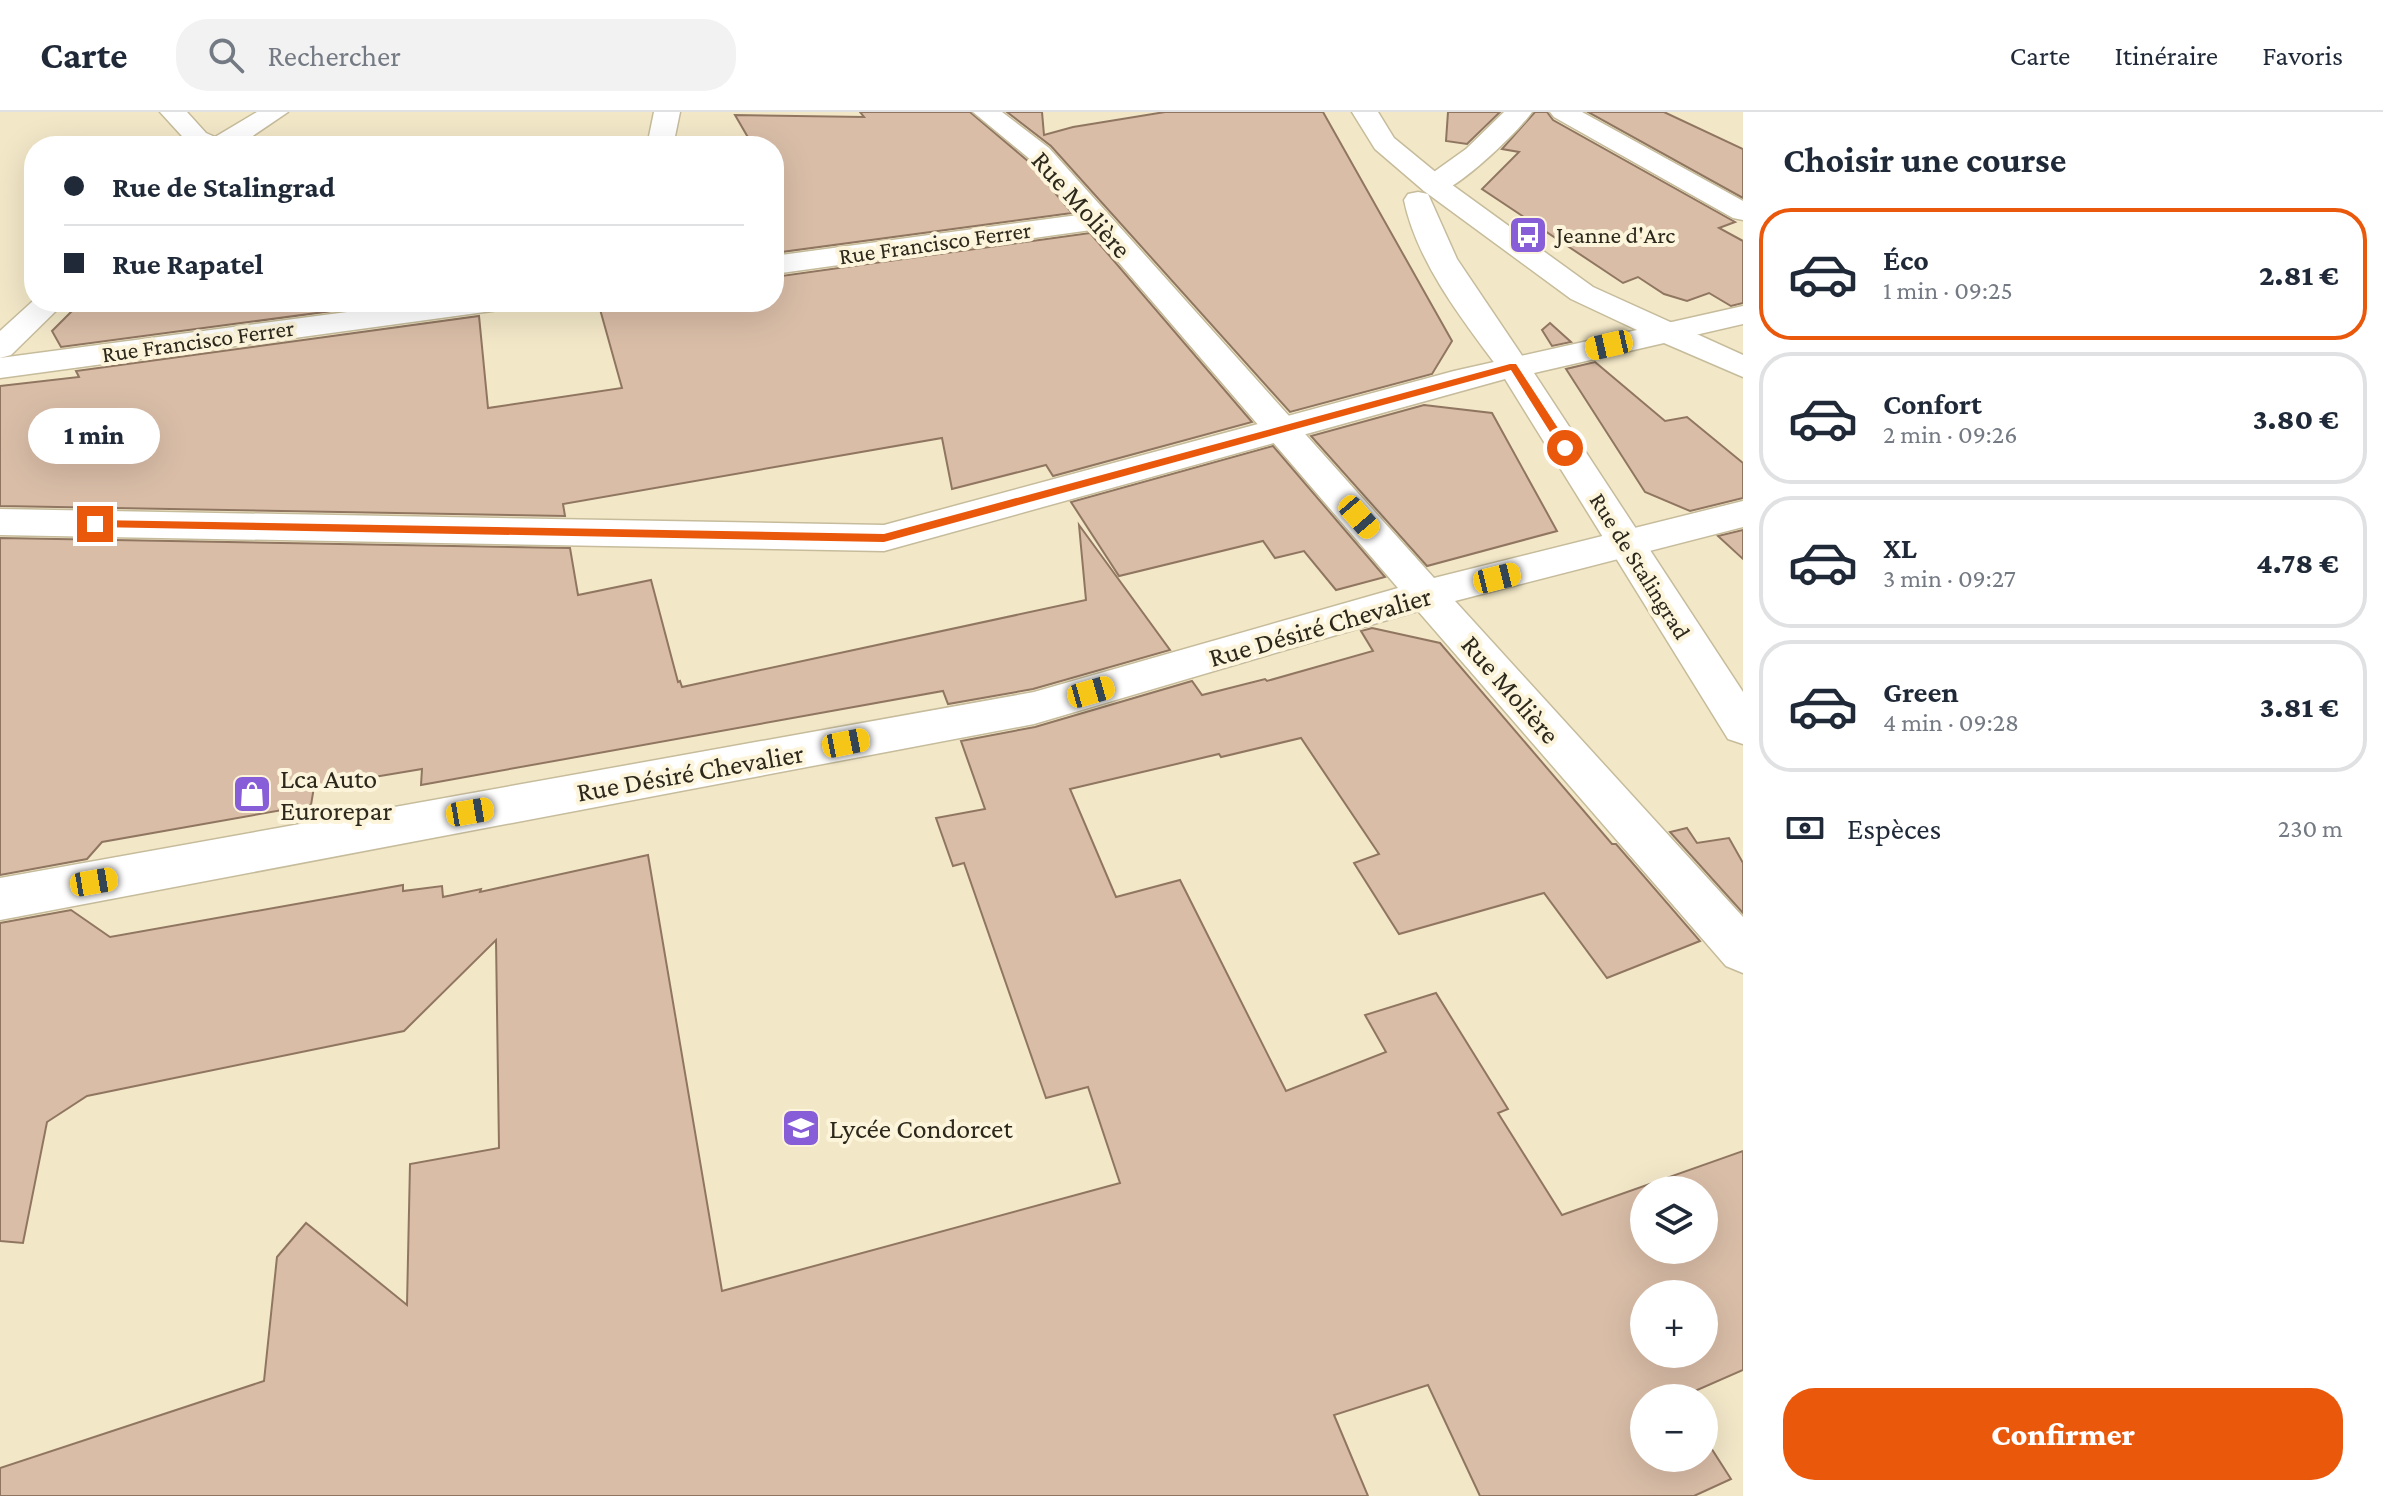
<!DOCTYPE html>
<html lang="fr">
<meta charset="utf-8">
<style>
:root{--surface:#fff;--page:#f2f2f3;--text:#1f2937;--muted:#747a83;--line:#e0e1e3;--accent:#ea580c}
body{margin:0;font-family:"Crimson Pro",serif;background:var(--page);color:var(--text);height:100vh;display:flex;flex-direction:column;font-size:30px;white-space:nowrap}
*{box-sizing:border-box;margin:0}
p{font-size:26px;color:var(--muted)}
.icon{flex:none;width:44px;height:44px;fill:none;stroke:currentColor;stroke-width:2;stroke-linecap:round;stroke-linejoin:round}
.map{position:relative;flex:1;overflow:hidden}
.sheet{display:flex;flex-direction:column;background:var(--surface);width:640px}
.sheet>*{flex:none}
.hud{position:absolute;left:24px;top:24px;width:760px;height:176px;border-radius:32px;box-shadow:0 8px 32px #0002;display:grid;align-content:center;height:176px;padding:0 40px;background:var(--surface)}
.tools{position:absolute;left:1630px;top:1064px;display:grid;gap:16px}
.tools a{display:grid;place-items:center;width:88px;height:88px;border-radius:50%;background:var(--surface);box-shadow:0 8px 32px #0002;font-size:40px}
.end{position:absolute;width:36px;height:36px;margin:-18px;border:10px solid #ea580c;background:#fff;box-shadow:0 0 0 4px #fff}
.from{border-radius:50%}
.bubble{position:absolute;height:56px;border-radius:28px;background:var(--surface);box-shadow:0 8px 32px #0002;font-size:26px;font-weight:800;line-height:56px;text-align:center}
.car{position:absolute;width:24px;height:48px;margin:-24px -12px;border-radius:10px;box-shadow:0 0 6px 2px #0007;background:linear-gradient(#f5c518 24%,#345 0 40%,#f5c518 0 76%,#345 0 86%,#f5c518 0)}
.hud b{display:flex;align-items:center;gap:28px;height:76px;font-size:30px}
.hud b+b{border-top:2px solid var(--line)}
.hud i{width:20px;height:20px;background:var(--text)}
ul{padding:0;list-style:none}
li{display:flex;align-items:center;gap:24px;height:132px;margin:0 16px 12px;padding:0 24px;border:4px solid var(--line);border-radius:32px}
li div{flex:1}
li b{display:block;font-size:30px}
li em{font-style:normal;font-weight:800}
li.on{border-color:var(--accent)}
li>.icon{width:72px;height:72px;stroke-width:1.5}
h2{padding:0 40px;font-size:36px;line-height:96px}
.pay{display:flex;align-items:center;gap:20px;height:88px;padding:0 40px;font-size:30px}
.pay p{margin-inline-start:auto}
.primary-button{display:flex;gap:16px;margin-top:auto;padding:16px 40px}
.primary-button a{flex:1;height:92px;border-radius:32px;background:var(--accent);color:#fff;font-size:32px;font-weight:800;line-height:92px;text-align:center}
header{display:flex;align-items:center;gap:48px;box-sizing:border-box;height:112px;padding:0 40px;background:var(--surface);border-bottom:2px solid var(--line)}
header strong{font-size:38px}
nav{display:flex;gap:44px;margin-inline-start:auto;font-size:28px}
.search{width:560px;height:72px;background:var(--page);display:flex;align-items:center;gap:20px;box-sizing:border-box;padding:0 28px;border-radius:32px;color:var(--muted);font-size:30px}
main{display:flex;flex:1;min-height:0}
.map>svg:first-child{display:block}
</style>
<header>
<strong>Carte</strong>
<div class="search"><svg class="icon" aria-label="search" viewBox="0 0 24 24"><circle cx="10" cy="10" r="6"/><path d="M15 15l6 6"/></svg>Rechercher</div>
<nav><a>Carte</a><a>Itinéraire</a><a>Favoris</a></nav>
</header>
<main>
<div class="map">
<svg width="1743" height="1384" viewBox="0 0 1743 1384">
<rect width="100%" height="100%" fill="#f2e7c7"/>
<!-- building -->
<g fill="#d9bda7" stroke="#907661" stroke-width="2" fill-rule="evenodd">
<path d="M 860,0 L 970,0 L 1029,50 L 1072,101 L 774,141 L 774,34 L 753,34 L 735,3 L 864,5 Z"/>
<path d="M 1007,0 L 1042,0 L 1044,23 L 1073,15 L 1165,0 L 1323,0 L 1452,229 L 1432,262 L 1290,300 L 1051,34 Z"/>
<path d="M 1448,0 L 1500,0 L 1467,32 L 1446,29 Z"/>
<path d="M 1535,0 L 1547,0 L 1553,8 L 1735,110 L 1719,116 L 1743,129 L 1743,191 L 1731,194 L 1709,181 L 1687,189 L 1664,182 L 1638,165 L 1623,171 L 1482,77 L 1519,40 L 1502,37 Z"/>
<path d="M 1588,0 L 1664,0 L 1743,37 L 1743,86 Z"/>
<path d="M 1090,121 L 1252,310 L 1053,364 L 1046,353 L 952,377 L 942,326 L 563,392 L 565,404 L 0,394 L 0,274 L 79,265 L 76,259 L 479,204 L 488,296 L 622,276 L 598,190 L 774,190 L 774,165 Z"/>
<path d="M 81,190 L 400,190 L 61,235 L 52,219 Z"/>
<path d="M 1550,211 L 1571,230 L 1552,234 L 1542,218 Z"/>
<path d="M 1595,250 L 1665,309 L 1687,305 L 1743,351 L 1743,386 L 1690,399 L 1645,380 L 1566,257 Z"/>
<path d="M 1424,293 L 1492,301 L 1557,419 L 1427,454 L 1311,324 Z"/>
<path d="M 1273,334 L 1385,465 L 1336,478 L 1304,439 L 1275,446 L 1263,429 L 1119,464 L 1071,390 Z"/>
<path d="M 1079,413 L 1170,538 L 1033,577 L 948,592 L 943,579 L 421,673 L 422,657 L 314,675 L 311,693 L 102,730 L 87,747 L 0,763 L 0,426 L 570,436 L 578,483 L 651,468 L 678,570 L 680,569 L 682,575 L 1086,488 Z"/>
<path d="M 1743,418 L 1743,447 L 1718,424 Z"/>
<path d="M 1372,516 L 1440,531 L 1612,732 L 1616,732 L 1700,829 L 1607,866 L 1544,781 L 1399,822 L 1354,751 L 1379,742 L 1301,626 L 1221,645 L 1219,642 L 1070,677 L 1116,785 L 1180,768 L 1286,979 L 1386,940 L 1365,903 L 1436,881 L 1508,997 L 1498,1001 L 1562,1103 L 1743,1039 L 1743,1258 L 1679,1286 L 1644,1286 L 1644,1346 L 1704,1346 L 1704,1325 L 1731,1367 L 1694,1384 L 1480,1384 L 1428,1273 L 1334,1303 L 1368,1384 L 0,1384 L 0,1356 L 264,1269 L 277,1145 L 306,1111 L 407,1193 L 410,1052 L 499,1036 L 496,828 L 404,919 L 87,984 L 47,1010 L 23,1131 L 0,1129 L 0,811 L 71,798 L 110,825 L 403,773 L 403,779 L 442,774 L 443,785 L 481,777 L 480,780 L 648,743 L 722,1179 L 1120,1071 L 1088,975 L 1046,986 L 964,751 L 953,754 L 936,706 L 985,697 L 961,629 L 1035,615 L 1192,569 L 1202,583 L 1265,567 L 1267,569 L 1373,539 L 1361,519 ZM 1644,1078 L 1704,1078 L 1704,1138 L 1644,1138 ZM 1644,1182 L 1704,1182 L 1704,1242 L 1644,1242 Z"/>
<path d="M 1687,716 L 1697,731 L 1729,726 L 1743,751 L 1743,801 L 1670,720 Z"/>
</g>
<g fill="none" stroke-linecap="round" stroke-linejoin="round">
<!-- minor casing -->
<g stroke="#c6bc9c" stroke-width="3">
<g id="minor">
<path d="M 160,0 L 187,0 L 206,21 L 215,25 L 257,0 L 288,0 L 238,34 L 191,34 Z"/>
<path d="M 654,0 L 680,0 L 673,34 L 647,34 Z"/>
<path d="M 973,0 L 1002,0 L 1049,36 L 1434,466 L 1743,389 L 1743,415 L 1455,489 L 1743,805 L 1743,861 L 1726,854 L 1418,499 L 1034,612 L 0,808 L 0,766 L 1034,580 L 1398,476 L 1091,118 L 774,162 L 774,144 L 1078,103 L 1031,48 Z"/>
<path d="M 1504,0 L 1532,0 C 1517,21 1466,69 1443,79 C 1436,82 1431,80 1424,79 L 1420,73 L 1424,67 L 1466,37 Z"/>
<path d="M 1550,0 L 1582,0 L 1743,89 L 1743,108 L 1733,106 L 1554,5 Z"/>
<path d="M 1418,80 L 1428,82 L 1457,147 L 1529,254 L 1524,261 L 1513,264 L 1502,261 C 1464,210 1417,151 1404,88 L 1408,82 Z"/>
<path d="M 34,188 L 65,190 L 11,243 L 0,246 L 0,219 Z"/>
<path d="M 423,190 L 507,190 L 503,197 L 492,199 L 0,266 L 0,246 Z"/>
<path d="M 1743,194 L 1743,212 L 1665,230 L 1654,228 L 1649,221 L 1654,214 Z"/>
</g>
</g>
<!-- major casing -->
<g stroke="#c6bc9c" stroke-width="3">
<path id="major" d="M 1352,0 L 1378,0 L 1394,26 L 1444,67 L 1593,175 L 1743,243 L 1743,265 L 1664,231 L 1534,261 L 1743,580 L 1743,632 L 1728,627 L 1505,267 L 884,439 L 0,423 L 0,397 L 884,413 L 1454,259 L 1637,218 L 1571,187 L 1424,79 L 1375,37 Z"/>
</g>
<!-- minor -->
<use href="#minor" fill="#fff" fill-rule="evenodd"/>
<!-- major -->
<use href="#major" fill="#fff" fill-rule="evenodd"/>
</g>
<!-- route -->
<path fill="#ea580c" d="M 1510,252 L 1516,252 L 1571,336 L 1569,339 L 1562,339 L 1511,258 L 884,430 L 95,415 L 89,412 L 95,408 L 884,422 Z"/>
<!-- icons -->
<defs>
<g id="bus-square" transform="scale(2)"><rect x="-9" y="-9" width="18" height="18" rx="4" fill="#885ed8" stroke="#fdf5db"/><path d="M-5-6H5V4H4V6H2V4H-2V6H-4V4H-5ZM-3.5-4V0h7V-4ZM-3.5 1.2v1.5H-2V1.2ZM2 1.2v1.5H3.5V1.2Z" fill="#fff"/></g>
<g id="shop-square" transform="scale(2)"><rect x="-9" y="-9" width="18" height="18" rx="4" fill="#885ed8" stroke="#fdf5db"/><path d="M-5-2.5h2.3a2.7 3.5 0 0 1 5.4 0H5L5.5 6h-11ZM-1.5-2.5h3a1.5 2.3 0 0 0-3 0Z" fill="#fff"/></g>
<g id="school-square" transform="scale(2)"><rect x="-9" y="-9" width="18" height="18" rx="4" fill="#885ed8" stroke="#fdf5db"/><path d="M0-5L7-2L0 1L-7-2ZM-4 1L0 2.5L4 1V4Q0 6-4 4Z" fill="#fff"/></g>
</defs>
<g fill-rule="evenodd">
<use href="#bus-square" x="1528" y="123"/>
<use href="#shop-square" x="252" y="682"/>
<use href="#school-square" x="801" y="1016"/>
</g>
<g text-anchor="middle" stroke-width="8" stroke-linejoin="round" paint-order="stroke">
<!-- far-poi labels -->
<g font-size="24" fill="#2c281c" stroke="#fdf5db" text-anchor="start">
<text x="1556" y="131">Jeanne d'Arc</text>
</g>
<!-- far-street labels -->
<g font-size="24" fill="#2c281c" stroke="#fdf5db">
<text transform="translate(935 131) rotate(-8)" y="8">Rue Francisco Ferrer</text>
<text transform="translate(198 229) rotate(-8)" y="8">Rue Francisco Ferrer</text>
<text transform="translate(1640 454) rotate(58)" y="8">Rue de Stalingrad</text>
</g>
<!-- street labels -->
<g font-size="28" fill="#2c281c" stroke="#fdf5db">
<text transform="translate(1082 92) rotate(48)" y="10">Rue Molière</text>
<text transform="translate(1320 514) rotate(-16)" y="10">Rue Désiré Chevalier</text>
<text transform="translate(1511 577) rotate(49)" y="10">Rue Molière</text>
<text transform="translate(690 660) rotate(-10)" y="10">Rue Désiré Chevalier</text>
</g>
<!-- poi labels -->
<g font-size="28" fill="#2c281c" stroke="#fdf5db" text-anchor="start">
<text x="280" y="676">Lca Auto<tspan x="280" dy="32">Eurorepar</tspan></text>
<text x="829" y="1026">Lycée Condorcet</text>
</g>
</g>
</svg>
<div class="tools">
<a><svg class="icon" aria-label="layers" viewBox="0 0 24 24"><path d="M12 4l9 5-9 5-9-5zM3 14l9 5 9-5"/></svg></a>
<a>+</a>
<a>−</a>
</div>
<i class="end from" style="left:1565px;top:336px"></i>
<i class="end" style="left:95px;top:412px"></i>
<div class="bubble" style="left:28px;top:296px;width:132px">1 min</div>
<i class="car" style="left:1609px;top:233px;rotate:257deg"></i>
<i class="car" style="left:1359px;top:405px;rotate:139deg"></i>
<i class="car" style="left:1497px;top:466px;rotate:76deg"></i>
<i class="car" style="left:1091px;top:580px;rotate:74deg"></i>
<i class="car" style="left:846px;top:631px;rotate:79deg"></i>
<i class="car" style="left:470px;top:700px;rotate:80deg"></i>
<i class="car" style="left:94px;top:770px;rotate:80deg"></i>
<div class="hud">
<b><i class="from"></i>Rue de Stalingrad</b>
<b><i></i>Rue Rapatel</b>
</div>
</div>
<section class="sheet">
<h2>Choisir une course</h2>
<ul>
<li class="on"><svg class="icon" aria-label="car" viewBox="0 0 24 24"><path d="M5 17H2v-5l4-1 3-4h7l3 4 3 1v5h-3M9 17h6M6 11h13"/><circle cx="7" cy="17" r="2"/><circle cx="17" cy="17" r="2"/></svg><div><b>Éco</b><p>1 min · 09:25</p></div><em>2.81 €</em></li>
<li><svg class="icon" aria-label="car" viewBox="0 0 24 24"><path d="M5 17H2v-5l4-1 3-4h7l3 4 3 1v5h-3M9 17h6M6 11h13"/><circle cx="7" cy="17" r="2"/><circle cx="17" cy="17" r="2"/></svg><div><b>Confort</b><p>2 min · 09:26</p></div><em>3.80 €</em></li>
<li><svg class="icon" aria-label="car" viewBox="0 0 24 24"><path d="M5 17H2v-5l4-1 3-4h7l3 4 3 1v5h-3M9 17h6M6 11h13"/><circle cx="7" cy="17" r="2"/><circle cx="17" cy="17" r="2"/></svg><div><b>XL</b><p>3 min · 09:27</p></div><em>4.78 €</em></li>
<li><svg class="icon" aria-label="car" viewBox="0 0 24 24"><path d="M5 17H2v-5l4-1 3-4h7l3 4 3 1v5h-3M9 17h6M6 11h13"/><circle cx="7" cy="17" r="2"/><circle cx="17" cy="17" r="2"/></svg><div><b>Green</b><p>4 min · 09:28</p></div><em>3.81 €</em></li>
</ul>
<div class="pay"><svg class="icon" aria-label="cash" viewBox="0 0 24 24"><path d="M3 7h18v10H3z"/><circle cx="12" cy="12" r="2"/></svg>Espèces<p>230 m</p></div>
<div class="primary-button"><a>Confirmer</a></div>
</section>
</main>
